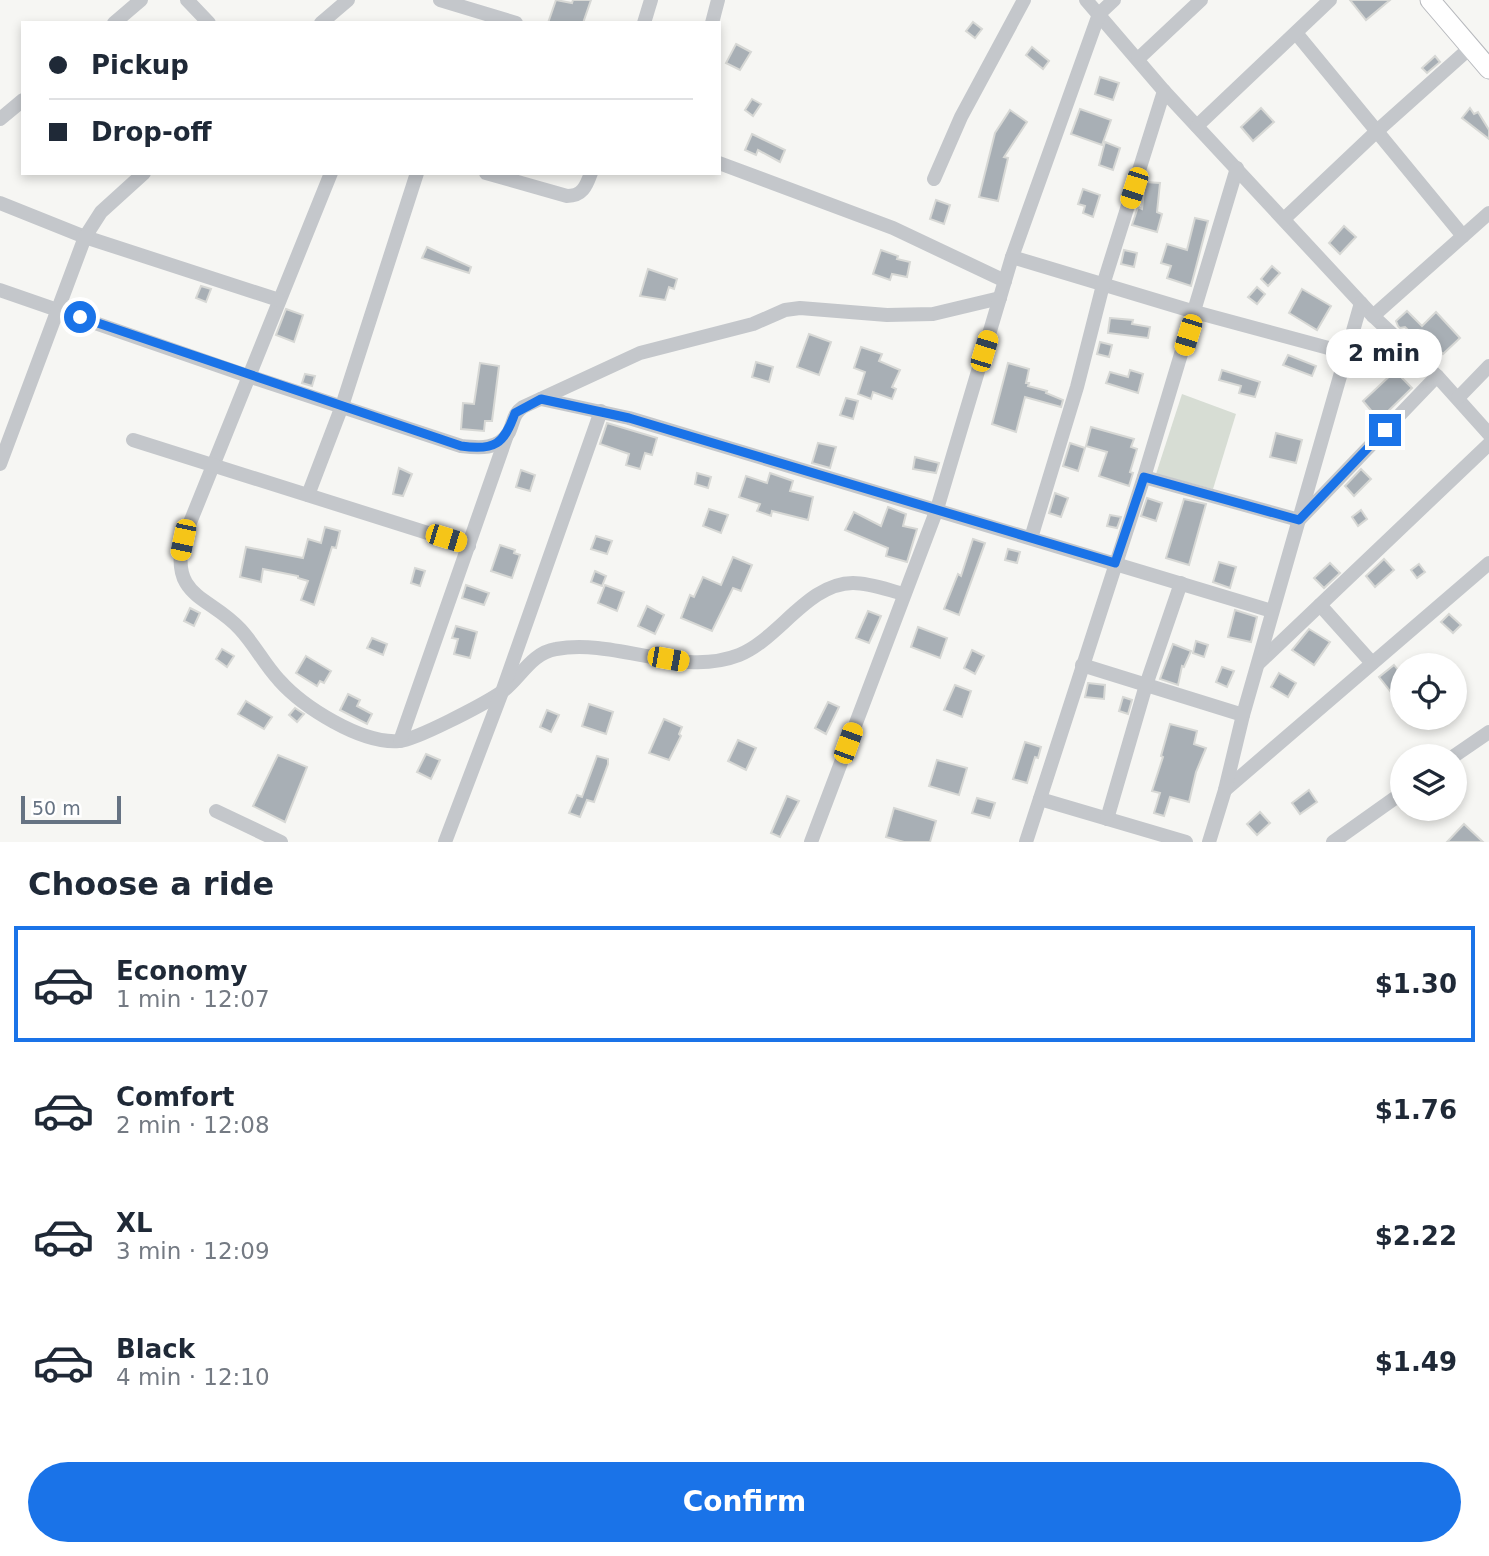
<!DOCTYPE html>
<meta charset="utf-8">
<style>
:root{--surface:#fff;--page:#f2f2f3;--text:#1f2937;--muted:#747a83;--line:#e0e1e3;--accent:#1a73e8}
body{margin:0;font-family:"DejaVu Sans",sans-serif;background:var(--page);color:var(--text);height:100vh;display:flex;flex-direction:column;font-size:26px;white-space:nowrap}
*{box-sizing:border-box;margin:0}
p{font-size:23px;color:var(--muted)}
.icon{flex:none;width:38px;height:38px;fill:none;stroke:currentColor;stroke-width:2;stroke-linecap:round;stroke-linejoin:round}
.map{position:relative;height:842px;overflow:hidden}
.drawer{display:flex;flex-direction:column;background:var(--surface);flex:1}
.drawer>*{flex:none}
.hud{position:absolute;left:21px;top:21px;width:700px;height:154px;border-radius:0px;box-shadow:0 4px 10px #0003;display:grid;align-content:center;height:154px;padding:0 28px;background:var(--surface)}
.tools{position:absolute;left:1390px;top:653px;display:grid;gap:14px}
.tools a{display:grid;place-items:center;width:77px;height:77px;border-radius:50%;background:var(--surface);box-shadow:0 4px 10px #0003;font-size:35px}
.scale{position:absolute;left:21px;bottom:18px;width:100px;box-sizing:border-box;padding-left:7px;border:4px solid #667383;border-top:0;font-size:19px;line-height:24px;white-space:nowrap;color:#667383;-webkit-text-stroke:5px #fff;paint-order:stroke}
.end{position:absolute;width:32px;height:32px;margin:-16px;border:9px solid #1a73e8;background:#fff;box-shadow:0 0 0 4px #fff}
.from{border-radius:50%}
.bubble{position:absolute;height:49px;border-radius:24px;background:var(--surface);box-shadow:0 4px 10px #0003;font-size:23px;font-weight:700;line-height:49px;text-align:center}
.car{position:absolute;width:21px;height:42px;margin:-21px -10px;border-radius:9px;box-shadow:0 0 5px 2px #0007;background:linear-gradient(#f5c518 24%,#345 0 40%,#f5c518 0 76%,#345 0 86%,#f5c518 0)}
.hud b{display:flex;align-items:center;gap:24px;height:66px;font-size:26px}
.hud b+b{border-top:2px solid var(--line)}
.hud i{width:18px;height:18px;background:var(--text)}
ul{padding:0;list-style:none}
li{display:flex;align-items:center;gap:21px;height:116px;margin:0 14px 10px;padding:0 14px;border:4px solid transparent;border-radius:0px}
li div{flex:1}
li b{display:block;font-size:26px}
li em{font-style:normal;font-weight:700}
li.active{border-color:var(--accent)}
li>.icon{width:63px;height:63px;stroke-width:1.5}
h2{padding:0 28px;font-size:32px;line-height:84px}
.cta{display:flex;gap:14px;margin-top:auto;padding:14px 28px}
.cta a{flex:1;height:80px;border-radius:42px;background:var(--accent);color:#fff;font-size:28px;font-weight:700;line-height:80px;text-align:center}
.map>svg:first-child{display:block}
</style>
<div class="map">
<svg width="1489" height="842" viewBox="0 0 1489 842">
<rect width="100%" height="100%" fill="#f6f6f3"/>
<!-- green -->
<path fill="#d7ddd4" d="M 1182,394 L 1236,414 L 1213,489 L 1156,474 Z"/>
<!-- building -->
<g fill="#a8afb5" stroke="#d7d8d5" stroke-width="2">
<path d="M 556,0 L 572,3 L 573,0 L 591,0 L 583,23 L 548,23 Z"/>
<path d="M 1350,0 L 1390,0 L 1366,20 Z"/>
<path d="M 973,22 L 982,29 L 975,38 L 966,31 Z"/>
<path d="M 736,44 L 751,52 L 740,70 L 726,63 Z"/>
<path d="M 1032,47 L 1049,61 L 1043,69 L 1026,55 Z"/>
<path d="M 1435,56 L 1440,62 L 1427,73 L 1422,68 Z"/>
<path d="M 1100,77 L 1119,83 L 1113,100 L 1095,94 Z"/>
<path d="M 752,99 L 761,104 L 753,116 L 745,110 Z"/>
<path d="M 1261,108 L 1274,122 L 1253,141 L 1241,127 Z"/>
<path d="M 1470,108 L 1474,114 L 1478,112 L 1489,130 L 1489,139 L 1462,118 Z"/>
<path d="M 1080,109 L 1111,120 L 1102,145 L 1071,134 Z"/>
<path d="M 1010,110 L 1027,122 L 1004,157 L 1008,158 L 998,201 L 979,197 L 995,133 Z"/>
<path d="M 752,134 L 785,150 L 780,162 L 758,150 L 756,155 L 745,150 Z"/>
<path d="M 1105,142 L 1120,148 L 1113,170 L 1099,165 Z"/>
<path d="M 1145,182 L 1160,183 L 1157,212 L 1162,214 L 1157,232 L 1132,225 L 1138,207 L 1142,209 Z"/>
<path d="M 1083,189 L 1100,195 L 1093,217 L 1083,213 L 1085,206 L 1078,204 Z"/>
<path d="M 936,200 L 950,205 L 944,224 L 930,219 Z"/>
<path d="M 1195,218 L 1208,221 L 1191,286 L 1167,278 L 1171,266 L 1161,263 L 1167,244 L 1187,250 Z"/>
<path d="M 1344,226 L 1356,237 L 1340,254 L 1329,243 Z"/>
<path d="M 427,247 L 471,267 L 469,273 L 422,258 Z"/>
<path d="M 881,250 L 898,256 L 897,259 L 910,262 L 907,277 L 892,274 L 890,280 L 873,274 Z"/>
<path d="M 1124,250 L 1137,253 L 1134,267 L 1121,264 Z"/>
<path d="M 1272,266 L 1280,273 L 1268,286 L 1261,279 Z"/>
<path d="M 648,269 L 677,279 L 674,289 L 669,287 L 665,300 L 640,296 Z"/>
<path d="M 201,286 L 211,289 L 206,302 L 196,298 Z"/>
<path d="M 1257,287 L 1265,294 L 1257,304 L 1248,297 Z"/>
<path d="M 1302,289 L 1331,306 L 1317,330 L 1289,313 Z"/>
<path d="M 286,309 L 303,315 L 294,342 L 276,335 Z"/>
<path d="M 1407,311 L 1422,326 L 1436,312 L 1460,338 L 1443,354 L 1423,333 L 1417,339 L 1405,327 L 1400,328 L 1398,326 L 1396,321 Z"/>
<path d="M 1110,318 L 1133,320 L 1132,324 L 1150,327 L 1148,338 L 1108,333 Z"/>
<path d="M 809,334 L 831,342 L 819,375 L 797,367 Z"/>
<path d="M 1100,342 L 1112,345 L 1109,357 L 1097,354 Z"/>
<path d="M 861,347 L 882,354 L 879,361 L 900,370 L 892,387 L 896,389 L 892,399 L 873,392 L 871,399 L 858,394 L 865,372 L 854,368 Z"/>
<path d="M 1288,355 L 1316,366 L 1312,376 L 1283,365 Z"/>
<path d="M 756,362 L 773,367 L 769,382 L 752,377 Z"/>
<path d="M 480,363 L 499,366 L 492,421 L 485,421 L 484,431 L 461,429 L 463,403 L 474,404 Z"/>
<path d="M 1008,363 L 1029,369 L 1026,383 L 1029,383 L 1028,386 L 1047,391 L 1046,393 L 1063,400 L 1061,407 L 1025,397 L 1016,432 L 992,424 Z"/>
<path d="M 1130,370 L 1143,374 L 1138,393 L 1106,383 L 1110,372 L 1128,377 Z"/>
<path d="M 1222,370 L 1260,382 L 1255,397 L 1239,393 L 1241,386 L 1219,380 Z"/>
<path d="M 1395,371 L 1412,388 L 1379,420 L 1363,401 Z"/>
<path d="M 305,374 L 315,376 L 312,386 L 302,383 Z"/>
<path d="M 846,398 L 858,401 L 853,419 L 840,415 Z"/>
<path d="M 607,423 L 657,438 L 652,455 L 645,453 L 640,469 L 626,465 L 629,454 L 600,444 Z"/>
<path d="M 1091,427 L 1134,439 L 1131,447 L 1137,449 L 1130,472 L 1133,473 L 1129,486 L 1099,476 L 1107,452 L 1086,446 Z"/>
<path d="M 1276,433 L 1302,440 L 1296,463 L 1270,457 Z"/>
<path d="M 818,443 L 836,447 L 830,468 L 812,463 Z"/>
<path d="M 1070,443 L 1085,448 L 1078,471 L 1063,466 Z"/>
<path d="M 915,457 L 939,463 L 936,473 L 913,469 Z"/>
<path d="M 399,468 L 412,474 L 403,496 L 393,494 Z"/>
<path d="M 1361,469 L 1371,479 L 1354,496 L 1345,486 Z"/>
<path d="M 521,470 L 535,475 L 530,491 L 516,487 Z"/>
<path d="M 697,473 L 711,477 L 708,488 L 695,484 Z"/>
<path d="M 770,473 L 793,481 L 790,491 L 813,497 L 808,520 L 772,511 L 771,516 L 757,511 L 760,504 L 739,497 L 746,476 L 767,483 Z"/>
<path d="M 1055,493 L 1068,498 L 1061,517 L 1049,513 Z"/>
<path d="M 1147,498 L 1162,503 L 1156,521 L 1141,516 Z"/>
<path d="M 1184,499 L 1206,504 L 1189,565 L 1166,558 Z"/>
<path d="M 888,507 L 906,514 L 903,526 L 917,529 L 907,562 L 886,556 L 888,548 L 845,530 L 854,512 L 881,526 Z"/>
<path d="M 709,509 L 728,515 L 721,533 L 703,526 Z"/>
<path d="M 1361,510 L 1367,519 L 1358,526 L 1352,517 Z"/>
<path d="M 1110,515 L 1121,517 L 1117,528 L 1107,526 Z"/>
<path d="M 325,527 L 340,531 L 336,548 L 332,547 L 314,605 L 301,600 L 308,581 L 298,578 L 298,576 L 263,569 L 261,582 L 240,577 L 246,547 L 303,558 L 308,539 L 321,543 Z"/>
<path d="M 596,536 L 612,541 L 607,554 L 591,549 Z"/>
<path d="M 973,539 L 985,543 L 959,615 L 944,609 L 958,574 L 961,576 Z"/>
<path d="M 500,545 L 515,550 L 514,553 L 520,555 L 512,578 L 491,571 Z"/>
<path d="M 1008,549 L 1020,552 L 1017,563 L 1005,560 Z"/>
<path d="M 733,557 L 752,565 L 741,591 L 733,588 L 712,631 L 681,618 L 690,595 L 694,597 L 703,577 L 721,585 Z"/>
<path d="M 1384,559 L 1394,570 L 1375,587 L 1366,576 Z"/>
<path d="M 1219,562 L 1236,567 L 1230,588 L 1213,582 Z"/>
<path d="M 1330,563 L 1340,573 L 1324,588 L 1314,578 Z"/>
<path d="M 1419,564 L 1425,572 L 1417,578 L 1411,570 Z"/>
<path d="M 415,568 L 425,571 L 420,586 L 411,583 Z"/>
<path d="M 595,571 L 606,576 L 602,586 L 591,582 Z"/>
<path d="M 466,585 L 489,593 L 484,605 L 462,598 Z"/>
<path d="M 605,585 L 624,592 L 617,611 L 598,603 Z"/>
<path d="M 647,606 L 664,615 L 655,634 L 638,626 Z"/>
<path d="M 190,608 L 200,613 L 194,626 L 184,621 Z"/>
<path d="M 1235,610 L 1257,617 L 1251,642 L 1228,637 Z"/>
<path d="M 868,611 L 881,616 L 869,643 L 856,638 Z"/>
<path d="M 1449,614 L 1461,625 L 1453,633 L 1441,622 Z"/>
<path d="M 456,626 L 477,632 L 470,658 L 454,654 L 458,639 L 452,638 Z"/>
<path d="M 918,627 L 947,638 L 940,658 L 911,647 Z"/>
<path d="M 1309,629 L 1330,642 L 1314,665 L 1292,650 Z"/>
<path d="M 372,638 L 387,644 L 383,655 L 367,648 Z"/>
<path d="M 1196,641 L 1208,645 L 1204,657 L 1193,653 Z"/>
<path d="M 1173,644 L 1191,651 L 1184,667 L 1182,666 L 1178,685 L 1160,679 Z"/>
<path d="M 222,649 L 234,656 L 227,667 L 216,659 Z"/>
<path d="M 972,650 L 984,656 L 975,674 L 964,668 Z"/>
<path d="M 306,656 L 331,671 L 324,683 L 320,681 L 317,686 L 296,673 Z"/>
<path d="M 1394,665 L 1402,675 L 1402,706 L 1379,677 Z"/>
<path d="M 1222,667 L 1234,671 L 1227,687 L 1216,682 Z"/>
<path d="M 1279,673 L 1296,683 L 1288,697 L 1271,687 Z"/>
<path d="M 1088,683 L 1105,685 L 1104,699 L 1085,697 Z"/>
<path d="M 955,685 L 971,691 L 962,717 L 944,710 Z"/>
<path d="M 348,694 L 360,700 L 357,706 L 372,714 L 367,724 L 340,710 Z"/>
<path d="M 1123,697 L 1132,700 L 1128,714 L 1119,711 Z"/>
<path d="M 246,701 L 272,717 L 264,729 L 238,714 Z"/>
<path d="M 828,702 L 839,707 L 826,734 L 815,728 Z"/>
<path d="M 589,704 L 613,712 L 606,734 L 582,726 Z"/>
<path d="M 295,708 L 304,714 L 297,722 L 289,715 Z"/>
<path d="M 547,710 L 559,715 L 551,732 L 540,727 Z"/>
<path d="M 664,719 L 682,727 L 679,734 L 681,736 L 669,760 L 649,753 Z"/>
<path d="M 1170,724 L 1197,731 L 1194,744 L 1206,748 L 1196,772 L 1189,802 L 1170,797 L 1164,816 L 1154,813 L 1160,793 L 1152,791 L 1163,757 L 1161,756 Z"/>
<path d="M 738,740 L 756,748 L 746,770 L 728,761 Z"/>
<path d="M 1025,742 L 1041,747 L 1038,758 L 1035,757 L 1027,783 L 1013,779 Z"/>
<path d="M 426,754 L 440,760 L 431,779 L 417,772 Z"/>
<path d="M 278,755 L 307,767 L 285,822 L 253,806 Z"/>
<path d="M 597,756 L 608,759 L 608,764 L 594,802 L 587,800 L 580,817 L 569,813 L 577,795 L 582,797 Z"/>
<path d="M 937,760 L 967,768 L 959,795 L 929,786 Z"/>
<path d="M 1309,790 L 1317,802 L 1300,814 L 1292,803 Z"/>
<path d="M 787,796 L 799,801 L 780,837 L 771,833 Z"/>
<path d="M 977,798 L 995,803 L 990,818 L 972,813 Z"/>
<path d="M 894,808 L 936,821 L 930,842 L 904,842 L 886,837 Z"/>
<path d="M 1260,812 L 1270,823 L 1257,835 L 1247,824 Z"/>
<path d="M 1464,824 L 1483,842 L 1447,842 Z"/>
</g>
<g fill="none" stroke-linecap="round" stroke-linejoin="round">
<!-- highway casing -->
<g stroke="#b7b9bd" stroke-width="21">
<path id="highway" d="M 1430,0 L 1489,69"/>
</g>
<!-- minor -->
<g stroke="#c4c7cb" stroke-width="14">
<path d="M 187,0 L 209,23"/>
<path d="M 440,0 L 516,23"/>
<path d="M 1086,0 L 1164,91 L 1373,316 L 1437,376 L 1489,434"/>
<path d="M 114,23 L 141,0"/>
<path d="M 321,23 L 348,0"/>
<path d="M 644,23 L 651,0"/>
<path d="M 712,23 L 718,0"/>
<path d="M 1296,33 L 1463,236"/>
<path d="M 1138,59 L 1201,0"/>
<path d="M 0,119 L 23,100"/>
<path d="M 1197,126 L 1330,0"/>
<path d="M 719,163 L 893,228 L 1005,281"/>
<path d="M 331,173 L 183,540 C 170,598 210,596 240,629 C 255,645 264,664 279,680 C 303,707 361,744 399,741 C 416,740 482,705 499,694 C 519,681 530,653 556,649 C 617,638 680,678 739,655 C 779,639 808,583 853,583 C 870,583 888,590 904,594"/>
<path d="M 486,173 L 567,196 C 582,196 586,187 591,173"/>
<path d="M 934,179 L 961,117 L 1024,0"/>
<path d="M 0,203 L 85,237 L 279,300"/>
<path d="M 1284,219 L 1377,131 L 1471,47"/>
<path d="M 1012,257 L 1195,312 L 1347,353"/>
<path d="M 0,290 L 248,376 L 461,446 C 479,448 499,450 509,432 C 514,421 513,414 523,407 L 640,353 L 753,324 L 785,310 L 800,308 L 887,315 L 933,314 L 1000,298"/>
<path d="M 1373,316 L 1489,213"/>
<path d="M 1458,398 L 1489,366"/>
<path d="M 541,399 L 629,418 L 1272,611"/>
<path d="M 133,440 L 469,546"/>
<path d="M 0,464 L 85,237 L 101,212 L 144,173"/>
<path d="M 1144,477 L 1299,520 L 1437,376"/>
<path d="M 308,495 L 342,406 L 417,173"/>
<path d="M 1031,538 L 1077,387 L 1103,285 L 1164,91"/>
<path d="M 1320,605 L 1372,663"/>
<path d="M 1259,663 L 1489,444"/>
<path d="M 1082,665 L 1243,715"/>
<path d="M 400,741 L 507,435"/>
<path d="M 1454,756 L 1489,732"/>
<path d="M 1225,790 L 1489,563"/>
<path d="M 1040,799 L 1186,842"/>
<path d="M 216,811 L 281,842"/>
<path d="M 1107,819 L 1146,685 L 1181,583"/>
<path d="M 445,842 L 502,692 L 601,411"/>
<path d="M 811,842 L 937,509 L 1012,257 L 1099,14 L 1114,0"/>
<path d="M 1026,842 L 1144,477 L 1237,168"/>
<path d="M 1209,842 L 1225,790 L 1243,715 L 1361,303"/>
<path d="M 1333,842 L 1402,793"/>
</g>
<!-- highway -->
<use href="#highway" stroke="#fff" stroke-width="19"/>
</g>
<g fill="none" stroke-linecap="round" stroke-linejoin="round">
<!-- route -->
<path stroke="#1a73e8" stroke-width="9" d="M 80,317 L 461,446 C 495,451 504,444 515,413 L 541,399 L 629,418 L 1115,563 L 1144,477 L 1299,520 L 1385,430"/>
</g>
</svg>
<div class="tools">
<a><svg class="icon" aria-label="locate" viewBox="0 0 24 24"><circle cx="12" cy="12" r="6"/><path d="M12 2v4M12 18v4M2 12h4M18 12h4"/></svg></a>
<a><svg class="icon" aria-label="layers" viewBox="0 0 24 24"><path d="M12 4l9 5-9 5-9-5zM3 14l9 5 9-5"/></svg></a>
</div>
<div class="scale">50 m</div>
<i class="end from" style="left:80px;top:317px"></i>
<i class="end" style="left:1385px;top:430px"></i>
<div class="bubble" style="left:1326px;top:329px;width:116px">2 min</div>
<i class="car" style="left:1134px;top:188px;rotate:198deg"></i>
<i class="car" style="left:1188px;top:335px;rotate:197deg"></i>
<i class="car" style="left:984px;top:351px;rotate:17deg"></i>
<i class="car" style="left:446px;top:538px;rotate:107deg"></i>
<i class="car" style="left:183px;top:540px;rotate:192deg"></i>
<i class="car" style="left:668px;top:659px;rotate:100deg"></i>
<i class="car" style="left:848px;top:743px;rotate:20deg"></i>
<div class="hud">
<b><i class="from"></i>Pickup</b>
<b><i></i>Drop-off</b>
</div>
</div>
<section class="drawer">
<h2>Choose a ride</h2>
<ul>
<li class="active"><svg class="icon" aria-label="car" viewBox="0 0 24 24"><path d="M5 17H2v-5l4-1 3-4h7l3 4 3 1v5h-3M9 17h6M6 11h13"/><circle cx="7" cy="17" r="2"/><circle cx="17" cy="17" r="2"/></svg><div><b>Economy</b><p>1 min · 12:07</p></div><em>$1.30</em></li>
<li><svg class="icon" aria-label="car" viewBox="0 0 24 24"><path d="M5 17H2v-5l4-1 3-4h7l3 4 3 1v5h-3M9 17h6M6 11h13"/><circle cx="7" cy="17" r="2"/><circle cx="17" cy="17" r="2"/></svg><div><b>Comfort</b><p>2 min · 12:08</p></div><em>$1.76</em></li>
<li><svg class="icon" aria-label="car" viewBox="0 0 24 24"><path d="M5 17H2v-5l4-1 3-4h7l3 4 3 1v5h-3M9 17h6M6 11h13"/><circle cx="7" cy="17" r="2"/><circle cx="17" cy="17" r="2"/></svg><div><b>XL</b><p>3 min · 12:09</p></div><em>$2.22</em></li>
<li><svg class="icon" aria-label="car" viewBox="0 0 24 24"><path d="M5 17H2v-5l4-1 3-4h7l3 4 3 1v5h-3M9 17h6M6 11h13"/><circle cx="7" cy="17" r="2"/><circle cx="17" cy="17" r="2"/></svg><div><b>Black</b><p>4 min · 12:10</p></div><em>$1.49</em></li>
</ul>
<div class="cta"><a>Confirm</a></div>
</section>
